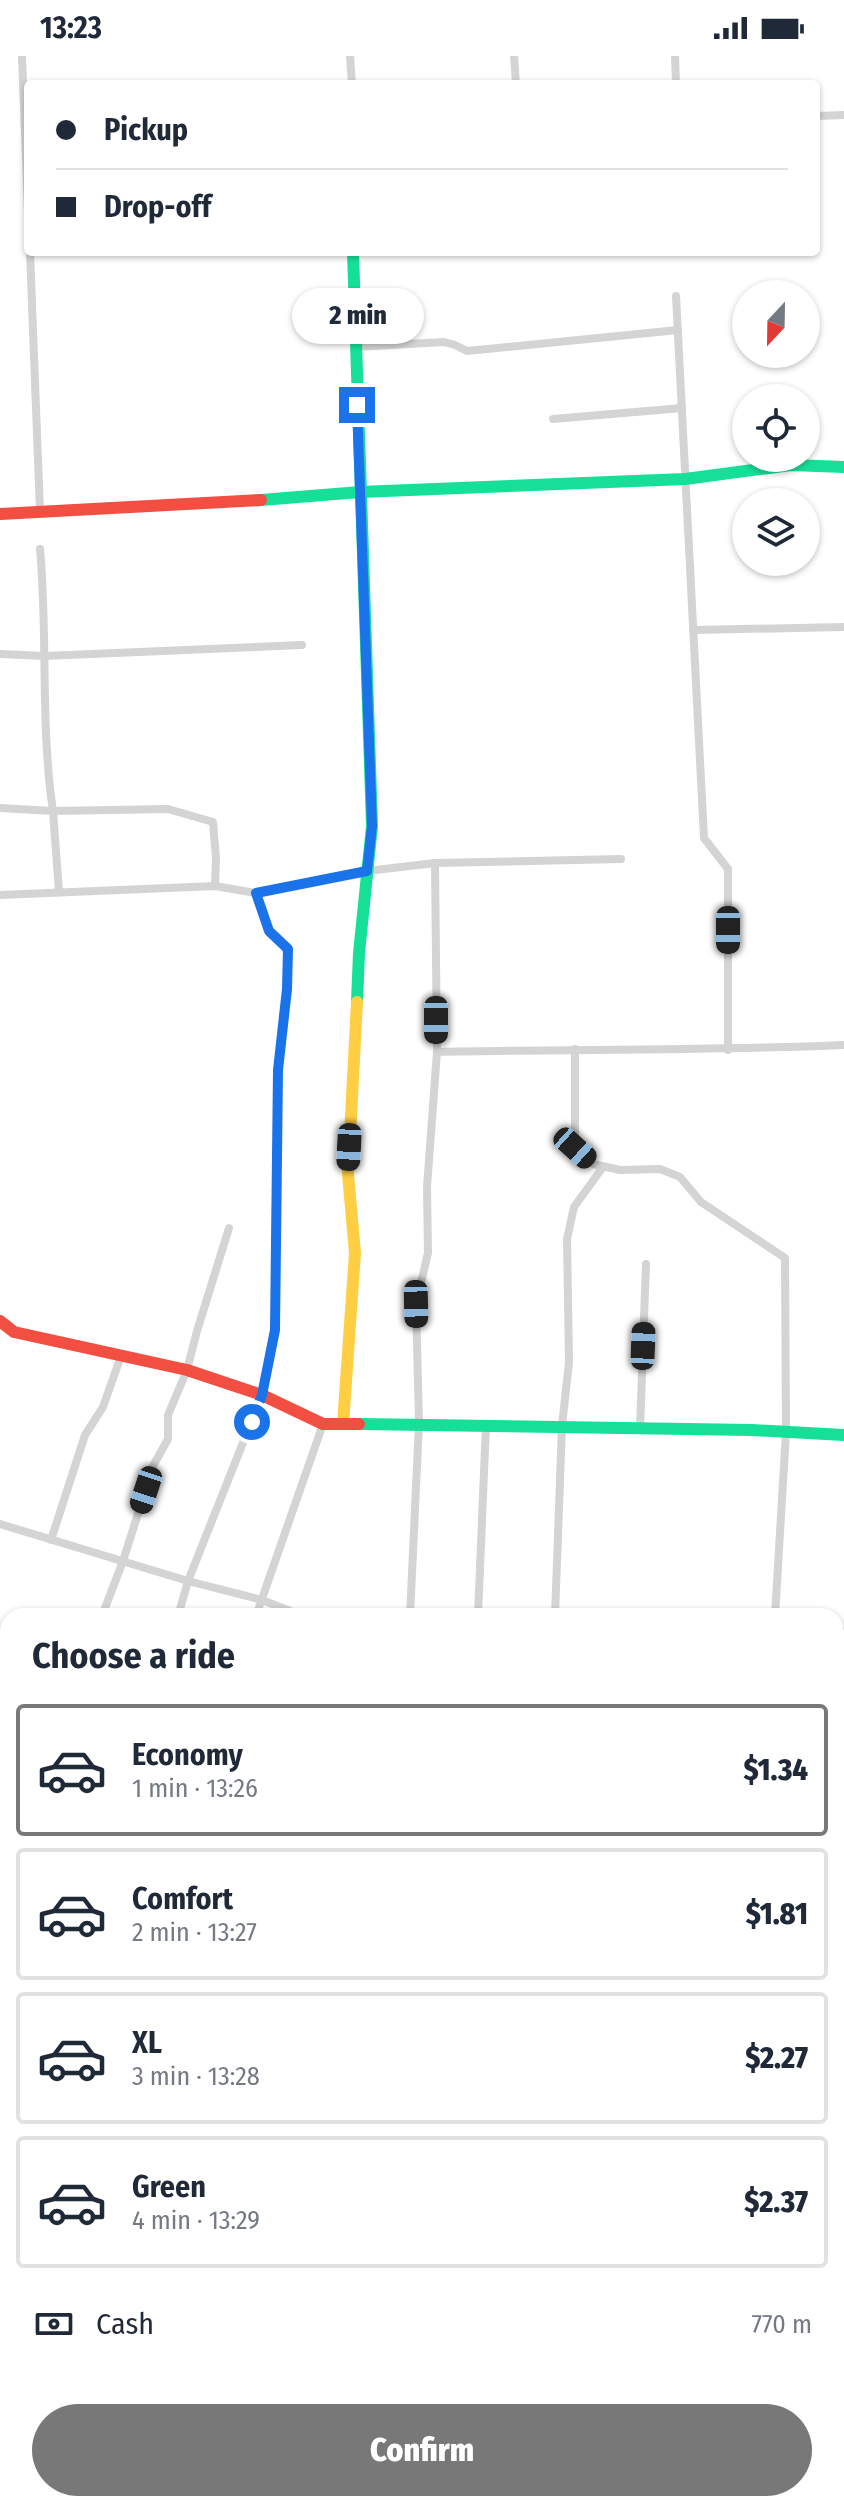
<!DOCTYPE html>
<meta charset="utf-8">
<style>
:root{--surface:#fff;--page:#f2f2f3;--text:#1f2937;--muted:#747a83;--line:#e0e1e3;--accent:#787878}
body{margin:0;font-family:"Fira Sans Condensed",sans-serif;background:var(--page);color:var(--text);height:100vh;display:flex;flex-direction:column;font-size:30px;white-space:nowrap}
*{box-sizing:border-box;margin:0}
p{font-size:26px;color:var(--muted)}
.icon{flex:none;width:44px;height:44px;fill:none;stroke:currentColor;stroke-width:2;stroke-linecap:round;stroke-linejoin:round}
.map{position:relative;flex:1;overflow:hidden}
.drawer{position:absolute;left:0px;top:1552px;width:844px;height:904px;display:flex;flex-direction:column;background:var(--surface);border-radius:24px 24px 0 0;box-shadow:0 2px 6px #0004}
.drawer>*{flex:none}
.hud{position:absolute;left:24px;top:24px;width:796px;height:176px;border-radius:8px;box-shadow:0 2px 6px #0004;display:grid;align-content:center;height:176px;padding:0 32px;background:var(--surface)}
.needle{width:52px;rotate:202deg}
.tools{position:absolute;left:732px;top:224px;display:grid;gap:16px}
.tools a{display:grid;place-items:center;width:88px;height:88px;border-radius:50%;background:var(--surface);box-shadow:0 2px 6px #0004;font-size:40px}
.end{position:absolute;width:36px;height:36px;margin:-18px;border:10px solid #1a73e8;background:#fff;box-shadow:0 0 0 4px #fff}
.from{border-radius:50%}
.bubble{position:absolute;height:56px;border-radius:28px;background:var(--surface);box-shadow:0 2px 6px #0004;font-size:26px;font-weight:800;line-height:56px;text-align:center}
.car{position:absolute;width:24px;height:48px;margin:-24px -12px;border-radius:10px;box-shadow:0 0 6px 2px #0007;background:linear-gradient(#222 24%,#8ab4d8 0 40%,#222 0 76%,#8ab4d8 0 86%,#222 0)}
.hud b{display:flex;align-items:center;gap:28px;height:76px;font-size:30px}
.hud b+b{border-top:2px solid var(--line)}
.hud i{width:20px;height:20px;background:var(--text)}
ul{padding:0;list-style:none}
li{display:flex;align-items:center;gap:24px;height:132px;margin:0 16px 12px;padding:0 16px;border:4px solid var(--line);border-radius:8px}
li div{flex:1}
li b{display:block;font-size:30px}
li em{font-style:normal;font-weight:800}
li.selected{border-color:var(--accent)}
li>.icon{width:72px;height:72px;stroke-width:1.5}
h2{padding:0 32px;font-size:36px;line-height:96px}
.pay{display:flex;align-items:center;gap:20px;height:88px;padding:0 32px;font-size:30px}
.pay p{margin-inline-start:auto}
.action{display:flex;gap:16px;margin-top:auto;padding:16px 32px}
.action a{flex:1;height:92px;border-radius:48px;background:var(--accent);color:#fff;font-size:32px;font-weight:800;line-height:92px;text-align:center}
.status{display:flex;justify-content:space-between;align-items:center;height:56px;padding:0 40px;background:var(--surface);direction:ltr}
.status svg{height:22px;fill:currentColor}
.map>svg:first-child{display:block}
</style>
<div class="status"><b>13:23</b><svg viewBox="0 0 49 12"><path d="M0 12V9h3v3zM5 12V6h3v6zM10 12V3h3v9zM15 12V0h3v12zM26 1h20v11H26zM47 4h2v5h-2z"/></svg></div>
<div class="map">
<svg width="844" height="2456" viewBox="0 0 844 2456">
<rect width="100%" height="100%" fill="#fff"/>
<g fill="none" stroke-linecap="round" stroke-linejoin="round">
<!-- street -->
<g stroke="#d4d4d4" stroke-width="8">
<path d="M 22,0 L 28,155"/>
<path d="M 350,0 L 352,28"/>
<path d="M 514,0 L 516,28"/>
<path d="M 675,0 L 676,28"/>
<path d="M 816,60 L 844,59"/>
<path d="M 30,196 L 40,456"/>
<path d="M 676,240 L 704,782 L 728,813 L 728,994"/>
<path d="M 356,291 L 444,286 L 455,289 L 467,295 L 678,274"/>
<path d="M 553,363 L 682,352"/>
<path d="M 40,493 C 48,579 40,668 53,755 L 168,753 L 213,766 L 216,802 L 215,830"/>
<path d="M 693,574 L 844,571"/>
<path d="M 0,598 L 45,600 L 302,589"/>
<path d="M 0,752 L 53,755 L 59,836"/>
<path d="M 256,837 L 367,815 L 435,807 L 621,803"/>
<path d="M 0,839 L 215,830 L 256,837 L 269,875 L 288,893 L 287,933 L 278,1014 L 275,1274 L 262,1339 L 188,1525 L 0,1468"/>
<path d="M 575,993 L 575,1092 L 593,1108 L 620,1114 L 660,1113 L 680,1121 L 701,1146 L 785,1202 L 786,1376 L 775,1560"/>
<path d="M 437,996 C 572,993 708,995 844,989"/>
<path d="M 640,1372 L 646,1208"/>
<path d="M 51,1484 L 85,1379 L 103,1351 L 121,1300"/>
<path d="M 102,1560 L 123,1505 L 153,1410 L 168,1383 L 168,1359 L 187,1314 L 197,1275 L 229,1172"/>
<path d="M 178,1560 L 188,1525 L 262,1544 L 303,1560"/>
<path d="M 256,1560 L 323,1368"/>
<path d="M 410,1560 L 419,1367 L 416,1248 L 428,1197 L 427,1131 L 437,996 L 435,807"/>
<path d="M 478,1560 L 486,1368"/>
<path d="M 555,1560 L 562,1370 L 569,1306 L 567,1183 L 574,1151 L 603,1111"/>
<path d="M 836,1575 L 844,1575"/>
<path d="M 0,1660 L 8,1661"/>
<path d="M 0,1855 L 8,1857"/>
<path d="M 836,1868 L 844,1879"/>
<path d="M 0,2044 L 8,2046"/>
<path d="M 836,2047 L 844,2045"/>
<path d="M 0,2091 L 8,2070"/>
<path d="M 0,2230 L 8,2232"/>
<path d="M 0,2280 L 8,2260"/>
<path d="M 836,2346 L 844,2347"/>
<path d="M 0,2422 L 8,2422"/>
<path d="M 125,2448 L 153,2456"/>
<path d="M 670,2448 L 708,2456"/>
<path d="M 8,2456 L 10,2448"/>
<path d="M 79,2456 L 82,2448"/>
<path d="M 284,2456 L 286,2448"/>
<path d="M 343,2456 L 345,2448"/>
<path d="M 393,2456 L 396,2448"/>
<path d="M 485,2456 L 487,2448"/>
<path d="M 548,2456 L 550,2448"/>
<path d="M 726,2456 L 727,2448"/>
</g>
<!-- fast -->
<g stroke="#16e098" stroke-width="12">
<path d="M 353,196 L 372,770 L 359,897 L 357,946"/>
<path d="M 261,444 L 360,436 L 685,423 L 791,409 L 844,411"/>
<path d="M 359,1368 L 752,1374 L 844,1379"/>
</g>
<!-- slow -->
<path stroke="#ffcf43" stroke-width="12" d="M 343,1368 L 355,1197 L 348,1118 L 357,946"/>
<!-- jam -->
<g stroke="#f24e42" stroke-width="12">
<path d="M 0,458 L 261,444"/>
<path d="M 0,1265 L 14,1276 L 187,1314 L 262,1339 L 323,1368 L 359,1368"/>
</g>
</g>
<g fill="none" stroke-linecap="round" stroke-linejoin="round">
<!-- route -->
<path stroke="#1a73e8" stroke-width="10" d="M 252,1366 L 262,1339 L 275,1274 L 278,1014 L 287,933 L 288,893 L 269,875 L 256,837 L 367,815 L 372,770 L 357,349"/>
</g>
</svg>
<div class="tools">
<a><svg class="needle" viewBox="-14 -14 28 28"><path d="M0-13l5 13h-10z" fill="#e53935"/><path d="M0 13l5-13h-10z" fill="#747a83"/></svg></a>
<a><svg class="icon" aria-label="locate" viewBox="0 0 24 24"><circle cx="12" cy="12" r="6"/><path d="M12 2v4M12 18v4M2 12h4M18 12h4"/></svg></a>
<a><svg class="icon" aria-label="layers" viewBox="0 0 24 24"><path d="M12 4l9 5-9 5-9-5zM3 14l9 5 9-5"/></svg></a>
</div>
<i class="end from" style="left:252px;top:1366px"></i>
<i class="end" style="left:357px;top:349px"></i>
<div class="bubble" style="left:292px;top:232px;width:132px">2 min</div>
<i class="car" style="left:728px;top:874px;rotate:180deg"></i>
<i class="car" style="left:436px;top:964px;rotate:180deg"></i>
<i class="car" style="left:349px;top:1091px;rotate:183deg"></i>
<i class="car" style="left:575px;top:1092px;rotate:132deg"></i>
<i class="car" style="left:416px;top:1248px;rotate:179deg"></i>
<i class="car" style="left:643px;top:1290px;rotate:2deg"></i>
<i class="car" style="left:146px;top:1434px;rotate:198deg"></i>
<div class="hud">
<b><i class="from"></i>Pickup</b>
<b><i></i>Drop-off</b>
</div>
<section class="drawer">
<h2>Choose a ride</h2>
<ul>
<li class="selected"><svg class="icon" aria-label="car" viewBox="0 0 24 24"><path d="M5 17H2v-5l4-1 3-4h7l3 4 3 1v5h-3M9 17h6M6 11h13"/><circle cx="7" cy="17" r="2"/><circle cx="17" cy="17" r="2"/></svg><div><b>Economy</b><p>1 min · 13:26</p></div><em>$1.34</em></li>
<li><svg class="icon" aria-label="car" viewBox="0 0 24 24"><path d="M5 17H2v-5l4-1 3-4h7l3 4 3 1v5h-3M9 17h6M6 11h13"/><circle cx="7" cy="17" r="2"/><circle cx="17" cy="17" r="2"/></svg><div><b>Comfort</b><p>2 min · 13:27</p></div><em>$1.81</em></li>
<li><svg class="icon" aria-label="car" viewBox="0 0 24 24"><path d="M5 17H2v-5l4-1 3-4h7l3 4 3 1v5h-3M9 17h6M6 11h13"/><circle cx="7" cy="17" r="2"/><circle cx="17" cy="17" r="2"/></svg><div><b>XL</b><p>3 min · 13:28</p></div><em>$2.27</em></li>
<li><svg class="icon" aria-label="car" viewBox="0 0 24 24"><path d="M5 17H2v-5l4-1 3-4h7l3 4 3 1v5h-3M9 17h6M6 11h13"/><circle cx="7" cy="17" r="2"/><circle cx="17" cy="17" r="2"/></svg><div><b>Green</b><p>4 min · 13:29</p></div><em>$2.37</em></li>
</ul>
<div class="pay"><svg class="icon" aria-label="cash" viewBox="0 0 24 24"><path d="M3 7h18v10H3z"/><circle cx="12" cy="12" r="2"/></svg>Cash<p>770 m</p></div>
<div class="action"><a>Confirm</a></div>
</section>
</div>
